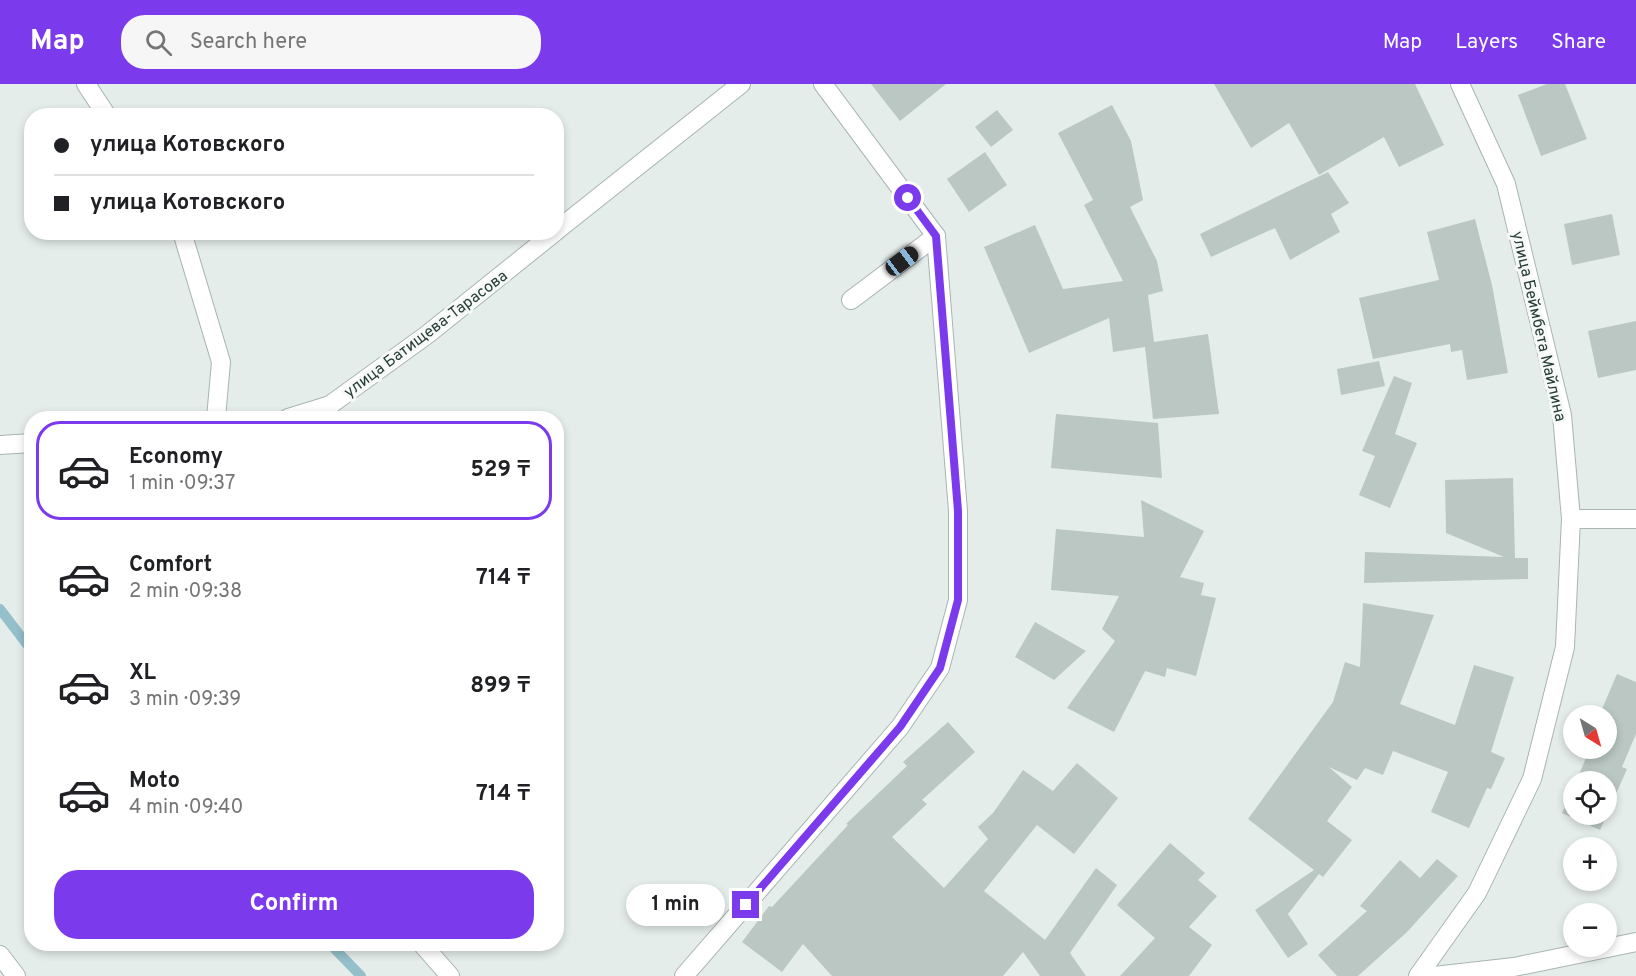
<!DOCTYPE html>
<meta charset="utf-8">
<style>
:root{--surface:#fff;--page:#f6f6f6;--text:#202124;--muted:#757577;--line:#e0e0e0;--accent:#7c3aed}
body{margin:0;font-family:Overpass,sans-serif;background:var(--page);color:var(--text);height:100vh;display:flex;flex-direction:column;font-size:22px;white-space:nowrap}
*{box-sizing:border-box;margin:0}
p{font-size:20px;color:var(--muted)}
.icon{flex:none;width:33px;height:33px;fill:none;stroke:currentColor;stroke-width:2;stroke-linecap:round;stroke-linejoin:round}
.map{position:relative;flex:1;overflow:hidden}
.side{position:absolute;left:24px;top:327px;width:540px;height:540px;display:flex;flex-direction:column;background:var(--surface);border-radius:24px;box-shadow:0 3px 9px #0003}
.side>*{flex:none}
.top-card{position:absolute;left:24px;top:24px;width:540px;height:132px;border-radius:24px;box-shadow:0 3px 9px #0003;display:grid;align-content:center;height:132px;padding:0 30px;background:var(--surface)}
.needle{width:39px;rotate:143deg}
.tools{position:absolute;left:1563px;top:621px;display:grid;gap:12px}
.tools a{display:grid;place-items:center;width:54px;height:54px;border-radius:50%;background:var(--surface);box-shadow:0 3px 9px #0003;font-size:30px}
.end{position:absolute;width:27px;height:27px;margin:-14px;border:8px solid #7c3aed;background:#fff;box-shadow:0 0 0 3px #fff}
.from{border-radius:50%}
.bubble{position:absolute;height:42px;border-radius:21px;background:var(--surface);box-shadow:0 3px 9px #0003;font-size:20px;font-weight:700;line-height:42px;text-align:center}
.car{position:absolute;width:18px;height:36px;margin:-18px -9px;border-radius:8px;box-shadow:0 0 4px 2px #0007;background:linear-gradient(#222 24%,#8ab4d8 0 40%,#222 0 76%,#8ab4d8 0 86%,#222 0)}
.top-card b{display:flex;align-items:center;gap:21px;height:57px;font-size:22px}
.top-card b+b{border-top:2px solid var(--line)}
.top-card i{width:15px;height:15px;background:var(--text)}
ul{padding:10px 0 0;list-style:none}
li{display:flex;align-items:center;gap:18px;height:99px;margin:0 12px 9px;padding:0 18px;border:3px solid transparent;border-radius:24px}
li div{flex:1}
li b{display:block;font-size:22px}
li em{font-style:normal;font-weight:700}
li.selected{border-color:var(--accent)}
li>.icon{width:54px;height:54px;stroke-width:1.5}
.cta{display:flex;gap:12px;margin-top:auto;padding:12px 30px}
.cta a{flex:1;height:69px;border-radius:24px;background:var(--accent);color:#fff;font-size:24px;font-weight:700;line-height:69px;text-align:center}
header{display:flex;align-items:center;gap:36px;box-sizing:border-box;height:84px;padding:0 30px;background:var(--accent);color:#fff}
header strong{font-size:28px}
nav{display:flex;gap:33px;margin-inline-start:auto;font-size:21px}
.search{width:420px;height:54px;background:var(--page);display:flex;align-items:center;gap:15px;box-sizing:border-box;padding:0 21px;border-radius:24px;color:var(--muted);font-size:22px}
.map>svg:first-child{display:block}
</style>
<header>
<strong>Map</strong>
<div class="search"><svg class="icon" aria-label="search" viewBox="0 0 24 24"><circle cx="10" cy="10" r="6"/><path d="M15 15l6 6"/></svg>Search here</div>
<nav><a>Map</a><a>Layers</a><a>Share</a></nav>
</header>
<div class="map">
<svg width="1636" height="892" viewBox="0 0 1636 892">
<rect width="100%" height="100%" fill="#e5edea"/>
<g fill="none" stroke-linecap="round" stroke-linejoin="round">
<!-- stream -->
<g stroke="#94bfcb" stroke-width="10">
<path d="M 0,525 L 32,567"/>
<path d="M 330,860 L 361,892"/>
</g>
</g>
<!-- building -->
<g fill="#bbc7c3">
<path d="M 871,0 L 946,0 L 900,37 Z"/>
<path d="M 1214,0 L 1415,0 L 1444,61 L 1399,83 L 1384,53 L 1319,91 L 1289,39 L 1251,64 Z"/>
<path d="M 1547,0 L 1565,0 L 1587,55 L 1541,72 L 1518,11 Z"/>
<path d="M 1112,21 L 1131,57 L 1143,116 L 1130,123 L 1157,177 L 1163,207 L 1148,211 L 1154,258 L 1208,250 L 1219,330 L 1153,335 L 1145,263 L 1113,268 L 1109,234 L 1029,269 L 984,163 L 1035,141 L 1063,205 L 1123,197 L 1084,121 L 1093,116 L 1058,49 Z"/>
<path d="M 997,26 L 1013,46 L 991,63 L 975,43 Z"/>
<path d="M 985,68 L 1007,101 L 969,128 L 947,95 Z"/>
<path d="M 1328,88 L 1349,119 L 1331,130 L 1340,148 L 1290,176 L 1275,144 L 1211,173 L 1200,150 Z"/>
<path d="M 1612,130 L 1620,171 L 1572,181 L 1564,140 Z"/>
<path d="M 1475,135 L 1492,201 L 1508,289 L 1467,296 L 1462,266 L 1451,268 L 1450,260 L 1373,275 L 1359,214 L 1439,196 L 1427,148 Z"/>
<path d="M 1636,237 L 1636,286 L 1598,294 L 1588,247 Z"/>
<path d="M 1379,277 L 1385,302 L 1341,311 L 1337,285 Z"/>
<path d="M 1394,292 L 1412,299 L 1395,350 L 1417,359 L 1390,424 L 1359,411 L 1375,372 L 1362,367 Z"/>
<path d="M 1056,330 L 1158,339 L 1162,394 L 1051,384 Z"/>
<path d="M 1513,394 L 1515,474 L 1528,474 L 1528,495 L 1364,499 L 1365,468 L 1504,473 L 1446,449 L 1445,396 Z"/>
<path d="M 1141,416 L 1204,447 L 1180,493 L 1204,499 L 1201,511 L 1216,514 L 1196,592 L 1167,584 L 1165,593 L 1145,587 L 1114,648 L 1067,624 L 1115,557 L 1102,545 L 1119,512 L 1051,506 L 1056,445 L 1144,453 Z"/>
<path d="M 1363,519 L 1434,531 L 1400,620 L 1455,641 L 1474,581 L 1514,593 L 1491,668 L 1505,674 L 1491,705 L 1487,704 L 1469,744 L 1431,728 L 1448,688 L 1393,667 L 1383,691 L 1365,684 L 1357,696 L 1329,683 L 1352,703 L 1327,737 L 1352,756 L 1323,793 L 1319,790 L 1288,830 L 1308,860 L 1288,874 L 1255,826 L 1314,786 L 1248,735 L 1333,618 L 1345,578 L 1360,583 Z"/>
<path d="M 1035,538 L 1086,567 L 1054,596 L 1015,573 Z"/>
<path d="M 1617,590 L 1636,598 L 1636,650 L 1622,683 L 1627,685 L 1600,746 L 1562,729 L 1574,703 L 1574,730 L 1606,730 L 1606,698 L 1576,698 L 1590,664 L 1606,664 L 1606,632 L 1599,632 Z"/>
<path d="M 948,638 L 975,668 L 922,716 L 927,720 L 892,753 L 944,804 L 988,755 L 978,743 L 993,729 L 1023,686 L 1053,707 L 1077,679 L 1118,714 L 1074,770 L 1037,741 L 984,807 L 1045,856 L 1096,784 L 1117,801 L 1070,869 L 1086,892 L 1040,892 L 1023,868 L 1003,892 L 832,892 L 803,860 L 782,888 L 742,858 L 769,822 L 772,823 L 848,741 L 846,740 L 907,682 L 903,678 Z"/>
<path d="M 1170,759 L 1205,789 L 1198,796 L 1217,812 L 1189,843 L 1212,861 L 1189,892 L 1120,892 L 1155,854 L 1117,821 Z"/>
<path d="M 1437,775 L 1458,792 L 1407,848 L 1358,892 L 1337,892 L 1318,871 L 1367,827 L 1360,822 L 1400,776 L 1420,794 Z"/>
</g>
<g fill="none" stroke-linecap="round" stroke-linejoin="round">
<!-- minor casing -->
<g stroke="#a8b5b1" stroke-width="20">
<g id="minor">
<path d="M 86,0 L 107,32"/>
<path d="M 556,147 L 741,0"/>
<path d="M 182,148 L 221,278 L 216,334"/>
<path d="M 851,216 L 936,152"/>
<path d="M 288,334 L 330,321 L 428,250 L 555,148"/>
<path d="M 0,361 L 32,359"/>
<path d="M 1571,435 L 1636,435"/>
<path d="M 422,860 L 450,892"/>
<path d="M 0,871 L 16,892"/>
<path d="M 684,892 L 900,643 L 940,584 L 958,516 L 958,427 L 936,152 L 823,0"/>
<path d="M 1418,892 L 1477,809 L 1532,695 L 1565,563 L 1571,435 L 1562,331 L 1506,100 L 1460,0"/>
<path d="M 1434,892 L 1514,883 L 1636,858"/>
</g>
</g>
<!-- minor -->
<use href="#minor" stroke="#fff" stroke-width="18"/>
</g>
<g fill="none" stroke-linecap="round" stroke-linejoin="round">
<!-- route -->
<path stroke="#7c3aed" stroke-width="8" d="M 746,821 L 900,643 L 940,584 L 958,516 L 958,427 L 936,152 L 908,114"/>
</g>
<g text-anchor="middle" stroke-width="6" stroke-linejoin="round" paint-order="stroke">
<!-- street labels -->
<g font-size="16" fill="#263d38" stroke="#f6f9f8">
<text transform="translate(1540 242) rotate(77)" y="6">улица Беймбета Майлина</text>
<text transform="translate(425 249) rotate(-37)" y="6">улица Батищева-Тарасова</text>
</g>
</g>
</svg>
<div class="tools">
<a><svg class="needle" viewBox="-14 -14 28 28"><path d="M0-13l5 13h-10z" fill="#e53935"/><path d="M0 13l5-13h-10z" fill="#757577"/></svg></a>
<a><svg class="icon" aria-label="locate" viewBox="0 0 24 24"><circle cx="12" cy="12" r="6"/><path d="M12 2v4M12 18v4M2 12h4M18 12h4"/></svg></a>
<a>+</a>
<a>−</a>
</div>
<i class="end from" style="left:908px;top:114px"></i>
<i class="end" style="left:746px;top:821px"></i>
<div class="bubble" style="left:626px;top:800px;width:99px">1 min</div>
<i class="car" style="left:902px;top:177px;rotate:53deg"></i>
<div class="top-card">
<b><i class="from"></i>улица Котовского</b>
<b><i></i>улица Котовского</b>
</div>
<section class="side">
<ul>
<li class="selected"><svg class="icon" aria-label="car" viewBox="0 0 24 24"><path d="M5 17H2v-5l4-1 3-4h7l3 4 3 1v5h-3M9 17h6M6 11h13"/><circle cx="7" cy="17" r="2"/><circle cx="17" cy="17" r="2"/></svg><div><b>Economy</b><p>1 min · 09:37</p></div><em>529 ₸</em></li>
<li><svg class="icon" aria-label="car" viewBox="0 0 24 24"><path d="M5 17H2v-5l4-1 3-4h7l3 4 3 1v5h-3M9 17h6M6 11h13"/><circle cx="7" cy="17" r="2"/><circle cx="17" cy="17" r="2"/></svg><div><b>Comfort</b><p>2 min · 09:38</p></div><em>714 ₸</em></li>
<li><svg class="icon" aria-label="car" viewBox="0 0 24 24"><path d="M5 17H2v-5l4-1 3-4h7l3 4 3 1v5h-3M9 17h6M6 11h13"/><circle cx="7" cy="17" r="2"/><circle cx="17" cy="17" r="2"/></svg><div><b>XL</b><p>3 min · 09:39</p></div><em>899 ₸</em></li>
<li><svg class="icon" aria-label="car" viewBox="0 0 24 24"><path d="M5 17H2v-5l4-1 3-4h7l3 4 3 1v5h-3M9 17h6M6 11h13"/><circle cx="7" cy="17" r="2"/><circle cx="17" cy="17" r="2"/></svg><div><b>Moto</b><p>4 min · 09:40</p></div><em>714 ₸</em></li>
</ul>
<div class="cta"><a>Confirm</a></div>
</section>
</div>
